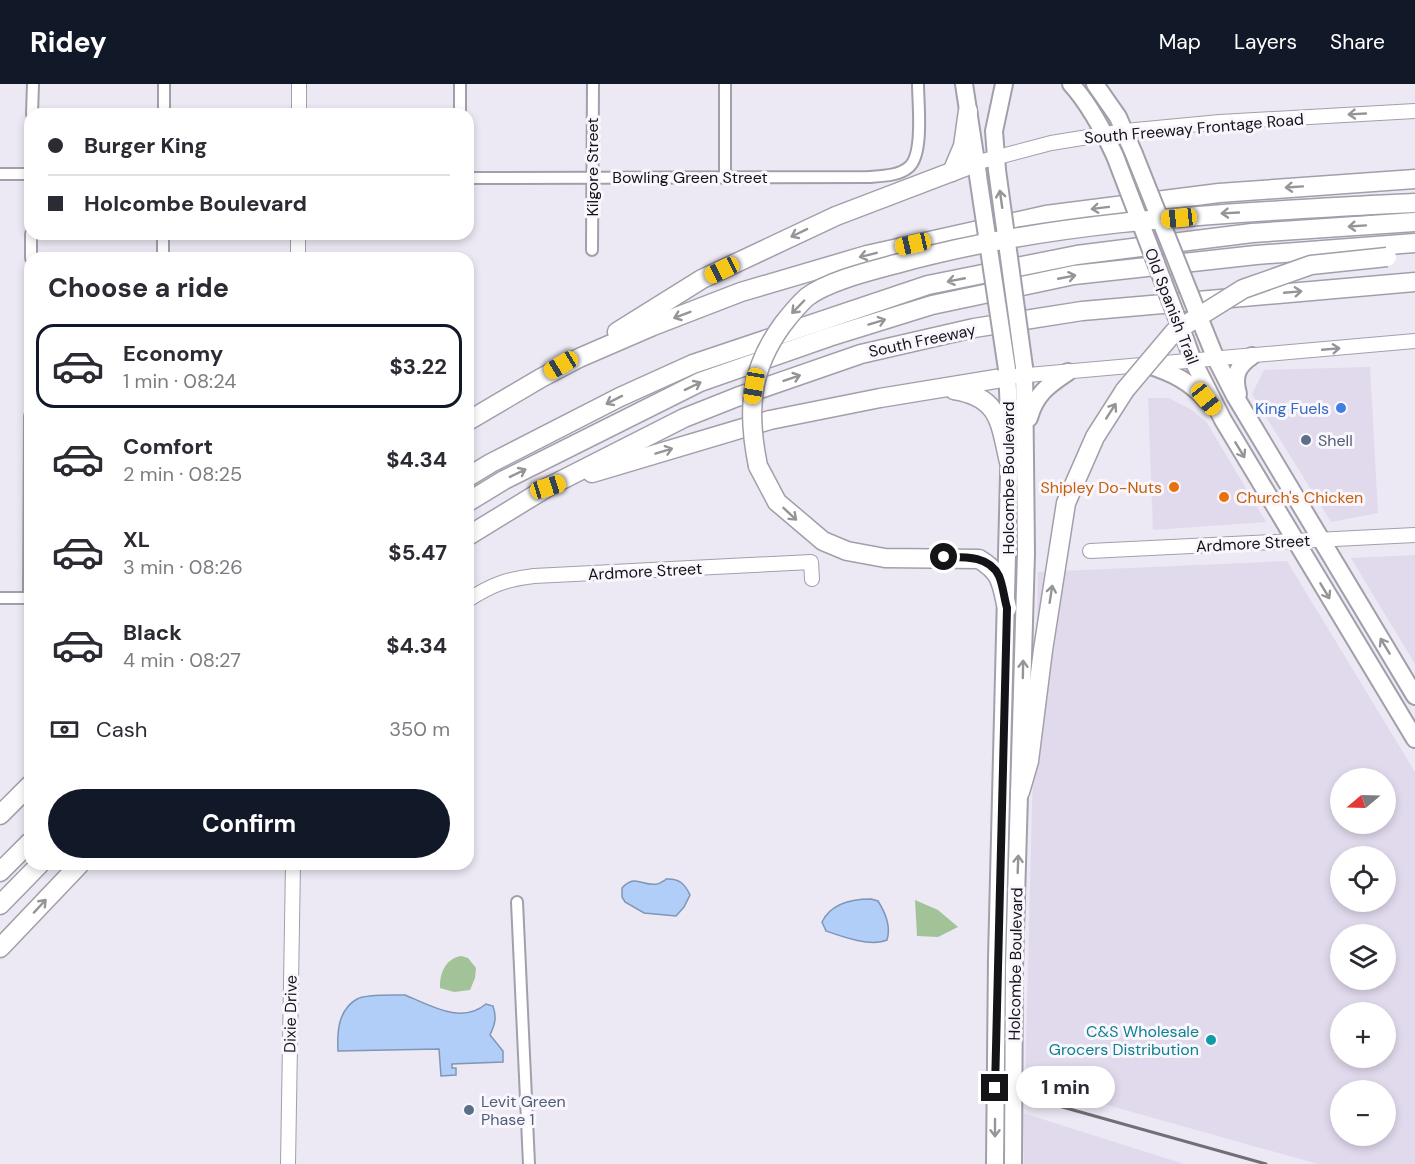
<!DOCTYPE html>
<meta charset="utf-8">
<style>
:root{--surface:#fff;--page:#f7f7f7;--text:#2b2b33;--muted:#7c7c81;--line:#e1e1e2;--accent:#111827}
body{margin:0;font-family:"DM Sans",sans-serif;background:var(--page);color:var(--text);height:100vh;display:flex;flex-direction:column;font-size:22px;white-space:nowrap}
*{box-sizing:border-box;margin:0}
p{font-size:20px;color:var(--muted)}
.icon{flex:none;width:33px;height:33px;fill:none;stroke:currentColor;stroke-width:2;stroke-linecap:round;stroke-linejoin:round}
.map{position:relative;flex:1;overflow:hidden}
.details{position:absolute;left:24px;top:168px;width:450px;height:618px;display:flex;flex-direction:column;background:var(--surface);border-radius:18px;box-shadow:0 3px 9px #0003}
.details>*{flex:none}
.hud{position:absolute;left:24px;top:24px;width:450px;height:132px;border-radius:18px;box-shadow:0 3px 9px #0003;display:grid;align-content:center;height:132px;padding:0 24px;background:var(--surface)}
.needle{width:39px;rotate:251deg}
.buttons{position:absolute;left:1330px;top:684px;display:grid;gap:12px}
.buttons a{display:grid;place-items:center;width:66px;height:66px;border-radius:50%;background:var(--surface);box-shadow:0 3px 9px #0003;font-size:30px}
.end{position:absolute;width:27px;height:27px;margin:-14px;border:8px solid #141317;background:#fff;box-shadow:0 0 0 3px #fff}
.from{border-radius:50%}
.bubble{position:absolute;height:42px;border-radius:21px;background:var(--surface);box-shadow:0 3px 9px #0003;font-size:20px;font-weight:700;line-height:42px;text-align:center}
.car{position:absolute;width:18px;height:36px;margin:-18px -9px;border-radius:8px;box-shadow:0 0 4px 2px #0007;background:linear-gradient(#f5c518 24%,#345 0 40%,#f5c518 0 76%,#345 0 86%,#f5c518 0)}
.hud b{display:flex;align-items:center;gap:21px;height:57px;font-size:22px}
.hud b+b{border-top:2px solid var(--line)}
.hud i{width:15px;height:15px;background:var(--text)}
ul{padding:0;list-style:none}
li{display:flex;align-items:center;gap:18px;height:84px;margin:0 12px 9px;padding:0 12px;border:3px solid transparent;border-radius:18px}
li div{flex:1}
li b{display:block;font-size:22px}
li em{font-style:normal;font-weight:700}
li.current{border-color:var(--accent)}
li>.icon{width:54px;height:54px;stroke-width:1.5}
h2{padding:0 24px;font-size:27px;line-height:72px}
.pay{display:flex;align-items:center;gap:15px;height:66px;padding:0 24px;font-size:22px}
.pay p{margin-inline-start:auto}
.button{display:flex;gap:12px;margin-top:auto;padding:12px 24px}
.button a{flex:1;height:69px;border-radius:36px;background:var(--accent);color:#fff;font-size:24px;font-weight:700;line-height:69px;text-align:center}
header{display:flex;align-items:center;gap:36px;box-sizing:border-box;height:84px;padding:0 30px;background:var(--accent);color:#fff}
header strong{font-size:28px}
nav{display:flex;gap:33px;margin-inline-start:auto;font-size:21px}
.map>svg:first-child{display:block}
</style>
<header>
<strong>Ridey</strong>
<nav><a>Map</a><a>Layers</a><a>Share</a></nav>
</header>
<div class="map">
<svg width="1415" height="1080" viewBox="0 0 1415 1080">
<rect width="100%" height="100%" fill="#ece8f4"/>
<!-- built -->
<g fill="#e1daed" fill-rule="evenodd">
<path d="M 1370,283 L 1378,429 L 1331,438 L 1252,310 L 1264,286 Z"/>
<path d="M 1148,314 L 1169,314 L 1192,326 L 1207,339 L 1266,438 L 1153,446 Z"/>
<path d="M 1415,471 L 1415,580 L 1351,474 Z"/>
<path d="M 1287,477 L 1415,688 L 1415,1080 L 1318,1080 L 1025,998 L 1038,488 ZM 1341,694 L 1386,694 L 1386,740 L 1341,740 ZM 1341,772 L 1386,772 L 1386,818 L 1341,818 ZM 1341,850 L 1386,850 L 1386,896 L 1341,896 ZM 1341,928 L 1386,928 L 1386,974 L 1341,974 ZM 1341,1006 L 1386,1006 L 1386,1052 L 1341,1052 Z"/>
<path d="M 1023,1029 L 1184,1080 L 1024,1080 Z"/>
</g>
<!-- green -->
<g fill="#a2c397">
<path d="M 915,816 L 938,826 L 958,843 L 938,853 L 917,852 Z"/>
<path d="M 461,872 L 468,874 L 476,884 L 475,894 L 470,906 L 454,908 L 440,904 C 439,890 446,874 461,872 Z"/>
</g>
<!-- water -->
<g fill="#b0cef8" stroke="#8196b4" stroke-width="1.5">
<path d="M 666,795 C 679,794 685,800 690,811 L 684,823 L 676,832 L 644,829 L 625,818 L 622,813 L 622,804 C 636,789 642,803 657,800 C 658,800 666,796 666,795 Z"/>
<path d="M 871,815 L 878,817 C 885,828 891,843 887,856 C 871,863 843,853 826,847 L 822,838 C 831,819 852,815 871,815 Z"/>
<path d="M 405,911 C 430,921 461,941 486,920 L 493,922 C 497,934 495,940 490,951 L 503,967 L 503,978 L 452,980 L 452,984 L 456,984 L 456,991 L 441,992 L 439,965 L 338,967 C 337,948 338,926 357,915 C 365,910 394,911 405,911 Z"/>
</g>
<g fill="none" stroke-linecap="round" stroke-linejoin="round">
<!-- street casing -->
<g stroke="#a39faa" stroke-width="14">
<g id="street">
<path d="M 32,30 L 33,0"/>
<path d="M 164,30 L 164,0"/>
<path d="M 460,30 L 460,0"/>
<path d="M 0,90 L 30,90"/>
<path d="M 468,94 L 868,93 C 881,92 899,92 909,83 C 924,70 918,19 918,0"/>
<path d="M 725,94 L 725,0"/>
<path d="M 592,166 L 593,0"/>
<path d="M 31,174 L 31,150"/>
<path d="M 163,174 L 163,150"/>
<path d="M 0,514 L 30,514"/>
<path d="M 29,514 L 30,332"/>
<path d="M 517,818 L 529,1080"/>
</g>
</g>
<!-- secondary casing -->
<g stroke="#a39faa" stroke-width="16">
<g id="secondary">
<path d="M 299,30 L 299,0"/>
<path d="M 975,79 L 1051,59 L 1125,47 L 1220,38 L 1415,27"/>
<path d="M 298,174 L 298,150"/>
<path d="M 1016,292 L 1415,257"/>
<path d="M 1090,467 L 1415,451"/>
<path d="M 468,516 C 491,501 507,495 534,492 L 811,478 L 812,495"/>
<path d="M 288,1080 L 293,780"/>
</g>
</g>
<!-- primary casing -->
<g stroke="#a39faa" stroke-width="20">
<g id="primary">
<path d="M 964,0 L 978,91"/>
<path d="M 1071,0 C 1090,21 1103,46 1115,72"/>
<path d="M 1095,0 L 1118,33 L 1134,70"/>
<path d="M 997,86 L 994,47 L 1004,0"/>
<path d="M 1205,248 L 1216,275 L 1235,312 L 1415,612"/>
<path d="M 1185,255 L 1193,277 L 1223,336 L 1415,655"/>
<path d="M 1148,281 C 1172,289 1190,297 1207,317"/>
<path d="M 1238,310 C 1233,292 1237,282 1252,272"/>
<path d="M 1029,334 C 1035,311 1048,301 1068,288"/>
<path d="M 995,1080 L 997,874 L 1010,350 L 1007,285"/>
<path d="M 1013,1080 L 1014,883 L 1026,469 L 1024,283"/>
</g>
</g>
<!-- highway casing -->
<g stroke="#a39faa" stroke-width="21">
<g id="highway">
<path d="M 952,88 L 963,62 L 968,27"/>
<path d="M 1372,121 L 1415,119"/>
<path d="M 617,248 L 702,195 L 836,132 L 975,79"/>
<path d="M 954,306 C 1000,313 1000,339 1009,378"/>
<path d="M 468,337 L 541,294 L 579,274 L 653,242 L 741,208 L 867,171 L 1046,131 L 1219,109 L 1415,95"/>
<path d="M 758,382 L 777,418 L 823,457 L 847,467 L 885,474 L 979,475 C 1002,489 1001,499 1007,524"/>
<path d="M 592,389 L 770,336 L 880,314 L 1008,293"/>
<path d="M 468,393 L 491,379 L 620,313 L 693,280 L 928,201 L 1077,171 L 1252,149 L 1415,138"/>
<path d="M 468,418 L 504,396 L 700,298 L 829,253 L 932,221 L 1074,191 L 1256,171 L 1415,159"/>
<path d="M 468,452 L 548,403 L 684,334 L 737,313 L 861,270 L 974,244 L 1082,227 L 1415,198"/>
<path d="M 1020,708 L 1029,677 L 1043,566 L 1066,419 L 1095,353 L 1125,306"/>
<path d="M 0,731 L 30,701"/>
<path d="M 0,788 L 30,758"/>
<path d="M 0,821 L 40,780"/>
<path d="M 0,864 L 80,780"/>
</g>
</g>
<!-- street -->
<use href="#street" stroke="#fff" stroke-width="10"/>
<!-- secondary -->
<use href="#secondary" stroke="#fff" stroke-width="14"/>
<!-- primary -->
<use href="#primary" stroke="#fff" stroke-width="16"/>
<!-- highway -->
<use href="#highway" stroke="#fff" stroke-width="18"/>
<!-- rail -->
<path stroke="#716e76" stroke-width="3" d="M 1023,1012 L 1266,1080"/>
<!-- primary-bridge casing -->
<g stroke="#a39faa" stroke-width="20" stroke-linecap="butt">
<g id="primary-bridge">
<path d="M 1134,70 L 1205,248"/>
<path d="M 1115,72 L 1185,255"/>
<path d="M 997,86 L 1024,283"/>
<path d="M 978,92 L 1007,285"/>
</g>
</g>
<!-- highway-bridge casing -->
<g stroke="#a39faa" stroke-width="21" stroke-linecap="butt">
<g id="highway-bridge">
<path d="M 1125,306 L 1174,248 L 1243,205 L 1311,181 L 1387,173"/>
<path d="M 758,382 C 747,328 749,286 783,240 C 790,231 798,221 807,213 C 828,197 870,187 896,180 C 1051,137 1213,130 1372,121"/>
</g>
</g>
<!-- primary-bridge -->
<use href="#primary-bridge" stroke="#fff" stroke-width="16"/>
<!-- highway-bridge -->
<use href="#highway-bridge" stroke="#fff" stroke-width="18"/>
</g>
<!-- one-way arrows -->
<defs><path id="oneway-shaft" d="M-6 0H5M1.5-3L5.5 0L1.5 3" fill="none" stroke-width="1.6" stroke-linecap="round" stroke-linejoin="round" transform="scale(1.5)"/></defs>
<g stroke="#959597">
<use href="#oneway-shaft" transform="translate(1357 30) rotate(177)"/>
<use href="#oneway-shaft" transform="translate(1294 103) rotate(176)"/>
<use href="#oneway-shaft" transform="translate(1001 115) rotate(-98)"/>
<use href="#oneway-shaft" transform="translate(1100 124) rotate(173)"/>
<use href="#oneway-shaft" transform="translate(1230 129) rotate(177)"/>
<use href="#oneway-shaft" transform="translate(1357 142) rotate(176)"/>
<use href="#oneway-shaft" transform="translate(799 149) rotate(154)"/>
<use href="#oneway-shaft" transform="translate(868 171) rotate(166)"/>
<use href="#oneway-shaft" transform="translate(1067 193) rotate(-11)"/>
<use href="#oneway-shaft" transform="translate(956 196) rotate(169)"/>
<use href="#oneway-shaft" transform="translate(1293 208) rotate(-5)"/>
<use href="#oneway-shaft" transform="translate(798 223) rotate(134)"/>
<use href="#oneway-shaft" transform="translate(682 231) rotate(159)"/>
<use href="#oneway-shaft" transform="translate(877 238) rotate(-17)"/>
<use href="#oneway-shaft" transform="translate(1331 265) rotate(-5)"/>
<use href="#oneway-shaft" transform="translate(792 294) rotate(-19)"/>
<use href="#oneway-shaft" transform="translate(693 302) rotate(-26)"/>
<use href="#oneway-shaft" transform="translate(614 316) rotate(153)"/>
<use href="#oneway-shaft" transform="translate(1111 327) rotate(-57)"/>
<use href="#oneway-shaft" transform="translate(1240 366) rotate(59)"/>
<use href="#oneway-shaft" transform="translate(664 367) rotate(-17)"/>
<use href="#oneway-shaft" transform="translate(518 389) rotate(-26)"/>
<use href="#oneway-shaft" transform="translate(790 430) rotate(43)"/>
<use href="#oneway-shaft" transform="translate(1325 507) rotate(59)"/>
<use href="#oneway-shaft" transform="translate(1051 510) rotate(-81)"/>
<use href="#oneway-shaft" transform="translate(1385 562) rotate(-121)"/>
<use href="#oneway-shaft" transform="translate(1023 585) rotate(-89)"/>
<use href="#oneway-shaft" transform="translate(1018 780) rotate(-88)"/>
<use href="#oneway-shaft" transform="translate(40 822) rotate(-47)"/>
<use href="#oneway-shaft" transform="translate(995 1044) rotate(90)"/>
</g>
<g fill="none" stroke-linecap="round" stroke-linejoin="round">
<!-- route -->
<path stroke="#141317" stroke-width="8" d="M 944,473 C 963,473 989,471 999,492 C 1003,501 1004,514 1007,524 L 995,1004"/>
</g>
<!-- markers -->
<circle fill="#3f7fe0" stroke="#f9f6fd" stroke-width="2" cx="1341" cy="324" r="6"/>
<g fill="#5c6f8a" stroke="#f9f6fd" stroke-width="2">
<circle cx="1306" cy="356" r="6"/>
<circle cx="469" cy="1026" r="6"/>
</g>
<g fill="#e8710a" stroke="#f9f6fd" stroke-width="2">
<circle cx="1174" cy="403" r="6"/>
<circle cx="1224" cy="413" r="6"/>
</g>
<circle fill="#0f9aa8" stroke="#f9f6fd" stroke-width="2" cx="1211" cy="956" r="6"/>
<g text-anchor="middle" stroke-width="6" stroke-linejoin="round" paint-order="stroke">
<!-- street labels -->
<g font-size="16" fill="#141317" stroke="#f9f6fd">
<text transform="translate(1194 44) rotate(-5)" y="6">South Freeway Frontage Road</text>
<text transform="translate(592 83) rotate(-90)" y="6">Kilgore Street</text>
<text x="690" y="99">Bowling Green Street</text>
<text transform="translate(1172 222) rotate(69)" y="6">Old Spanish Trail</text>
<text transform="translate(922 256) rotate(-12)" y="6">South Freeway</text>
<text transform="translate(1008 394) rotate(-90)" y="6">Holcombe Boulevard</text>
<text transform="translate(1253 459) rotate(-3)" y="6">Ardmore Street</text>
<text transform="translate(645 487) rotate(-3)" y="6">Ardmore Street</text>
<text transform="translate(1015 880) rotate(-89)" y="6">Holcombe Boulevard</text>
<text transform="translate(290 930) rotate(-89)" y="6">Dixie Drive</text>
</g>
<!-- shop labels -->
<g font-size="16" fill="#366cbe" stroke="#f9f6fd" text-anchor="end">
<text x="1329" y="330">King Fuels</text>
</g>
<!-- service labels -->
<g font-size="16" fill="#4e5e75" stroke="#f9f6fd" text-anchor="start">
<text x="1318" y="362">Shell</text>
<text x="481" y="1023">Levit Green<tspan x="481" dy="18">Phase 1</tspan></text>
</g>
<!-- food labels -->
<g font-size="16" fill="#c56008" stroke="#f9f6fd" text-anchor="end">
<text x="1162" y="409">Shipley Do-Nuts</text>
<text x="1236" y="419" text-anchor="start">Church's Chicken</text>
</g>
<!-- culture labels -->
<g font-size="16" fill="#0d838f" stroke="#f9f6fd" text-anchor="end">
<text x="1199" y="953">C&amp;S Wholesale<tspan x="1199" dy="18">Grocers Distribution</tspan></text>
</g>
</g>
</svg>
<div class="buttons">
<a><svg class="needle" viewBox="-14 -14 28 28"><path d="M0-13l5 13h-10z" fill="#e53935"/><path d="M0 13l5-13h-10z" fill="#7c7c81"/></svg></a>
<a><svg class="icon" aria-label="locate" viewBox="0 0 24 24"><circle cx="12" cy="12" r="6"/><path d="M12 2v4M12 18v4M2 12h4M18 12h4"/></svg></a>
<a><svg class="icon" aria-label="layers" viewBox="0 0 24 24"><path d="M12 4l9 5-9 5-9-5zM3 14l9 5 9-5"/></svg></a>
<a>+</a>
<a>−</a>
</div>
<i class="end from" style="left:944px;top:473px"></i>
<i class="end" style="left:995px;top:1004px"></i>
<div class="bubble" style="left:1016px;top:982px;width:99px">1 min</div>
<i class="car" style="left:1179px;top:134px;rotate:264deg"></i>
<i class="car" style="left:913px;top:160px;rotate:257deg"></i>
<i class="car" style="left:722px;top:186px;rotate:244deg"></i>
<i class="car" style="left:561px;top:281px;rotate:239deg"></i>
<i class="car" style="left:754px;top:302px;rotate:189deg"></i>
<i class="car" style="left:1206px;top:315px;rotate:141deg"></i>
<i class="car" style="left:548px;top:403px;rotate:73deg"></i>
<div class="hud">
<b><i class="from"></i>Burger King</b>
<b><i></i>Holcombe Boulevard</b>
</div>
<section class="details">
<h2>Choose a ride</h2>
<ul>
<li class="current"><svg class="icon" aria-label="car" viewBox="0 0 24 24"><path d="M5 17H2v-5l4-1 3-4h7l3 4 3 1v5h-3M9 17h6M6 11h13"/><circle cx="7" cy="17" r="2"/><circle cx="17" cy="17" r="2"/></svg><div><b>Economy</b><p>1 min · 08:24</p></div><em>$3.22</em></li>
<li><svg class="icon" aria-label="car" viewBox="0 0 24 24"><path d="M5 17H2v-5l4-1 3-4h7l3 4 3 1v5h-3M9 17h6M6 11h13"/><circle cx="7" cy="17" r="2"/><circle cx="17" cy="17" r="2"/></svg><div><b>Comfort</b><p>2 min · 08:25</p></div><em>$4.34</em></li>
<li><svg class="icon" aria-label="car" viewBox="0 0 24 24"><path d="M5 17H2v-5l4-1 3-4h7l3 4 3 1v5h-3M9 17h6M6 11h13"/><circle cx="7" cy="17" r="2"/><circle cx="17" cy="17" r="2"/></svg><div><b>XL</b><p>3 min · 08:26</p></div><em>$5.47</em></li>
<li><svg class="icon" aria-label="car" viewBox="0 0 24 24"><path d="M5 17H2v-5l4-1 3-4h7l3 4 3 1v5h-3M9 17h6M6 11h13"/><circle cx="7" cy="17" r="2"/><circle cx="17" cy="17" r="2"/></svg><div><b>Black</b><p>4 min · 08:27</p></div><em>$4.34</em></li>
</ul>
<div class="pay"><svg class="icon" aria-label="cash" viewBox="0 0 24 24"><path d="M3 7h18v10H3z"/><circle cx="12" cy="12" r="2"/></svg>Cash<p>350 m</p></div>
<div class="button"><a>Confirm</a></div>
</section>
</div>
